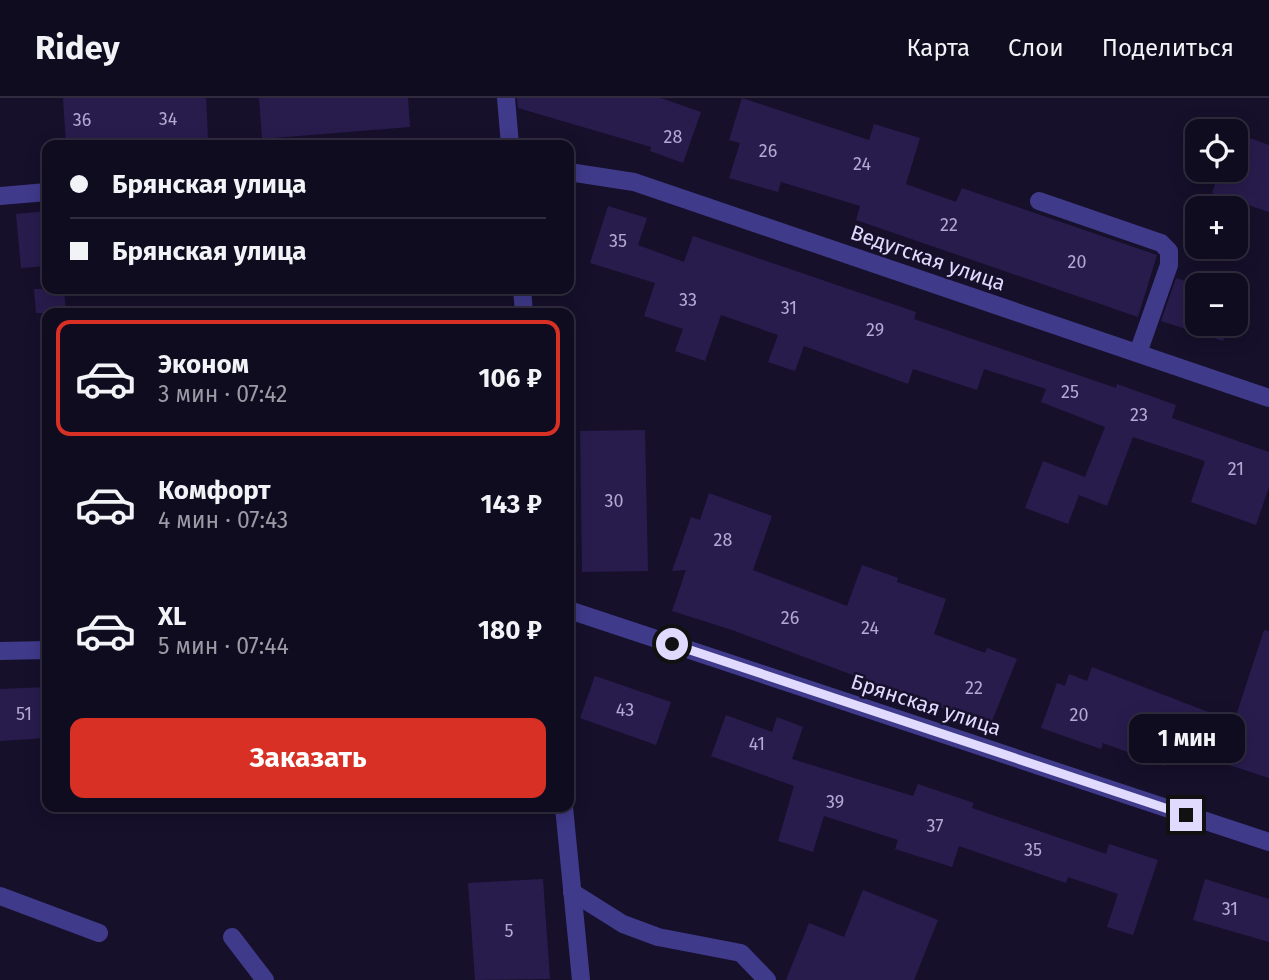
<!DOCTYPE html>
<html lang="ru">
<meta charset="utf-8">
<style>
:root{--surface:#100c20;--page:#1e1a2d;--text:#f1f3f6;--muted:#9c9ba5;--line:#302c3e;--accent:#d93025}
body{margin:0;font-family:"Fira Sans",sans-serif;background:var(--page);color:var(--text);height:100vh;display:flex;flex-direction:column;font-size:26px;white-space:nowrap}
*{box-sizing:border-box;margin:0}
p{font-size:23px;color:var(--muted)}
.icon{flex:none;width:38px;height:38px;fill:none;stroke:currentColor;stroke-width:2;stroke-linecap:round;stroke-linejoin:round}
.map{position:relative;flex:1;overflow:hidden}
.sheet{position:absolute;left:42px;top:210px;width:532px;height:504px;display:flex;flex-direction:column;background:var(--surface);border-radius:14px;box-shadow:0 4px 18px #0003,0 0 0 2px var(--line)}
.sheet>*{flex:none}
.hud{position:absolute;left:42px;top:42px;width:532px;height:154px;border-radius:14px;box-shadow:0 4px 18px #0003,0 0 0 2px var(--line);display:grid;align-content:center;height:154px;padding:0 28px;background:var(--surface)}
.tools{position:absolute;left:1185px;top:21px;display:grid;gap:14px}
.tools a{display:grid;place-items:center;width:63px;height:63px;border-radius:14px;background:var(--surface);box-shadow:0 4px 18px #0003,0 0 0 2px var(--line);font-size:35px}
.end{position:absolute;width:32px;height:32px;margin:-16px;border:9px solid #e0daff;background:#111;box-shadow:0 0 0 4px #111}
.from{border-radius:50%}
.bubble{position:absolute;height:49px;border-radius:14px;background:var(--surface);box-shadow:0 4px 18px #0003,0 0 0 2px var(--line);font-size:23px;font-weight:700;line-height:49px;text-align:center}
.hud b{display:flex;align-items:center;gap:24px;height:66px;font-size:26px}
.hud b+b{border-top:2px solid var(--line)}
.hud i{width:18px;height:18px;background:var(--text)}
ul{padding:12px 0 0;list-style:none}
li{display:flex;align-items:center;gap:21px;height:116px;margin:0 14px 10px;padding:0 14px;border:4px solid transparent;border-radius:14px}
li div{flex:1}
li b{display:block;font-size:26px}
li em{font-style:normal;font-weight:700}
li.on{border-color:var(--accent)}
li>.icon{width:63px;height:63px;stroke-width:1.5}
.action{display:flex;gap:14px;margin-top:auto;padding:14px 28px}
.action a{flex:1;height:80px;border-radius:14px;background:var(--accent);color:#fff;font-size:28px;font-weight:700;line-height:80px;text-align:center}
header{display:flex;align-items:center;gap:42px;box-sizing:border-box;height:98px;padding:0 35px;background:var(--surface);border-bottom:2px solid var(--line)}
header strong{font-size:33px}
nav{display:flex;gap:38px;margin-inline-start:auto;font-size:24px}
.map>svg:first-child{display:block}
</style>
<header>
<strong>Ridey</strong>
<nav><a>Карта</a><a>Слои</a><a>Поделиться</a></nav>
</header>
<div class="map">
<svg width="1269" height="882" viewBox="0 0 1269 882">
<rect width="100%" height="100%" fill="#16102b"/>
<!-- building -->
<g fill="#281c4d">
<path d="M 63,0 L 206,0 L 208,41 L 66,46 Z"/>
<path d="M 259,0 L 408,0 L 410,29 L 262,41 Z"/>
<path d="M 517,0 L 661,0 L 701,14 L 683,65 L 650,53 L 651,49 L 518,10 Z"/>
<path d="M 742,0 L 869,42 L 874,26 L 920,40 L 906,86 L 956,104 L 962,90 L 1157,157 L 1138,219 L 856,122 L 860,108 L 781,84 L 778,94 L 729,80 L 740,45 L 729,42 Z"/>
<path d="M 1236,35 L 1269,47 L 1269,114 L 1212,95 L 1220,72 L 1236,72 Z"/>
<path d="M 608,108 L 647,120 L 638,147 L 684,164 L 693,138 L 916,214 L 914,221 L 1116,290 L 1117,286 L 1176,307 L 1172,320 L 1269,354 L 1269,389 L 1256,427 L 1191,404 L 1205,363 L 1133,339 L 1107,408 L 1079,397 L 1068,426 L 1025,410 L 1043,363 L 1085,379 L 1105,329 L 1041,304 L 1046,291 L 984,271 L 977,292 L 913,271 L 908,286 L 804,248 L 795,273 L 768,264 L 778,237 L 721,217 L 705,263 L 675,253 L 683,231 L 644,218 L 655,185 L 590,165 Z"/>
<path d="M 47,113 L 47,168 L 21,170 L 16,116 Z"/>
<path d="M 1176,180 L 1197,187 L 1197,226 L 1229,226 L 1223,243 L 1161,223 Z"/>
<path d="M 34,191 L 64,191 L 66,215 L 36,215 Z"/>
<path d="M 645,332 L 648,473 L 582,474 L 580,333 Z"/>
<path d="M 709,395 L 772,418 L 753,472 L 847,508 L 862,467 L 898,480 L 897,484 L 946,501 L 934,536 L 985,555 L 987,550 L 1017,561 L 990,628 L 732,532 L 672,513 L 686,472 L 672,473 L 691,419 L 700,422 Z"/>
<path d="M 1264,532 L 1269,533 L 1269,680 L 1220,664 L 1222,660 L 1175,641 L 1165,668 L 1103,645 L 1101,651 L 1041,630 L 1057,585 L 1065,588 L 1069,576 L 1087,583 L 1092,569 L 1234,624 Z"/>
<path d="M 595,578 L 671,604 L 656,647 L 580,620 Z"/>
<path d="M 47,589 L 47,640 L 0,643 L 0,591 Z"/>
<path d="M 726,617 L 772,634 L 777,619 L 803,629 L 792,661 L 913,698 L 918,686 L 974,705 L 972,710 L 1106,756 L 1109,746 L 1158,762 L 1133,837 L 1107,829 L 1118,796 L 1068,779 L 1066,785 L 959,748 L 952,769 L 895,751 L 898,742 L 824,718 L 813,754 L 778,743 L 794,688 L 711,658 Z"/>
<path d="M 543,781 L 550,881 L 475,882 L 468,785 Z"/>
<path d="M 1205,781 L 1269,801 L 1269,844 L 1193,822 Z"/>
<path d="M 863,792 L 938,822 L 914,882 L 786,882 L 809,825 L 844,839 Z"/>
</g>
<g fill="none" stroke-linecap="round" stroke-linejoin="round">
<!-- minor -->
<g stroke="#403a8b" stroke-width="18">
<path d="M 506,0 L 510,47"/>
<path d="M 569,74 L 634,84 L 1269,300"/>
<path d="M 0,98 L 47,94"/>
<path d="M 1039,103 L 1161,145 L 1169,153 L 1169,167 L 1138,255"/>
<path d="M 522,191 L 524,215"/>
<path d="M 569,512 L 1269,744"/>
<path d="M 0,553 L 47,552"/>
<path d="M 564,709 L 581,882"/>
<path d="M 572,794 L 623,826 L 658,839 L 741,855 L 767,882"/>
<path d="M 0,798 L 99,835"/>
<path d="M 232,839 L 265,882"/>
</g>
</g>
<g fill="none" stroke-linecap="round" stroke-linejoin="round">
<!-- route -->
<path stroke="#e0daff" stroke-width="9" d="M 672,546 L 1186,717"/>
</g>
<g text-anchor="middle" stroke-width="5" stroke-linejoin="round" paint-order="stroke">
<!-- number labels -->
<g font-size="18" fill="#b2aad2">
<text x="168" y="27">34</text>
<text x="82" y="28">36</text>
<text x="673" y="45">28</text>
<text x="768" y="59">26</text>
<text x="862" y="72">24</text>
<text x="949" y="133">22</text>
<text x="618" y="149">35</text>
<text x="1077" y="170">20</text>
<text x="688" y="208">33</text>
<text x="789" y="216">31</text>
<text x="875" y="238">29</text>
<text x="1070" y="300">25</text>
<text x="1139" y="323">23</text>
<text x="1236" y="377">21</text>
<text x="614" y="409">30</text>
<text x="723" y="448">28</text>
<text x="790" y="526">26</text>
<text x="870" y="536">24</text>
<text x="974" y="596">22</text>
<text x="625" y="618">43</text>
<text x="24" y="622">51</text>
<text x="1079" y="623">20</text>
<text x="757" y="652">41</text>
<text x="835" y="710">39</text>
<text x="935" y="734">37</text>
<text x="1033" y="758">35</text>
<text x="1230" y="817">31</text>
<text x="509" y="839">5</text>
</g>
<!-- street labels -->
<g font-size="21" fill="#e0daff" stroke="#16102b">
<text transform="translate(928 160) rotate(19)" y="7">Ведугская улица</text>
<text transform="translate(926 607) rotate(18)" y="7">Брянская улица</text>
</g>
</g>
</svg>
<div class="tools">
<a><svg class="icon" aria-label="locate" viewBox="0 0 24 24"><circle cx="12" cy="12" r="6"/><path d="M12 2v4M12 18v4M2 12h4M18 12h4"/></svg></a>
<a>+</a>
<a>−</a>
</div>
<i class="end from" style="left:672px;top:546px"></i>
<i class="end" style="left:1186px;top:717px"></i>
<div class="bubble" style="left:1129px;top:616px;width:116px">1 мин</div>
<div class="hud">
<b><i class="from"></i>Брянская улица</b>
<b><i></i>Брянская улица</b>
</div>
<section class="sheet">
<ul>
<li class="on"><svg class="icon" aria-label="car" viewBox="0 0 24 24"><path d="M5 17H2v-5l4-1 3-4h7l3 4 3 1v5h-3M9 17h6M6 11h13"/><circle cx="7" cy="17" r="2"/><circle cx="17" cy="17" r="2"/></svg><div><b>Эконом</b><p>3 мин · 07:42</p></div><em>106 ₽</em></li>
<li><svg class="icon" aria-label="car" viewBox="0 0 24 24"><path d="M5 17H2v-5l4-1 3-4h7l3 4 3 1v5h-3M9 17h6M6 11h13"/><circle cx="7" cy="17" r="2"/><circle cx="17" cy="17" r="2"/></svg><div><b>Комфорт</b><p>4 мин · 07:43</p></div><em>143 ₽</em></li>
<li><svg class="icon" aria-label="car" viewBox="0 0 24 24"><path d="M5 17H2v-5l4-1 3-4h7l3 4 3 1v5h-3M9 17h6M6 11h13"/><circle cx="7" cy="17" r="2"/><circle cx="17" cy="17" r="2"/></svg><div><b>XL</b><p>5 мин · 07:44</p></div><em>180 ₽</em></li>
</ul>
<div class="action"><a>Заказать</a></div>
</section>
</div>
